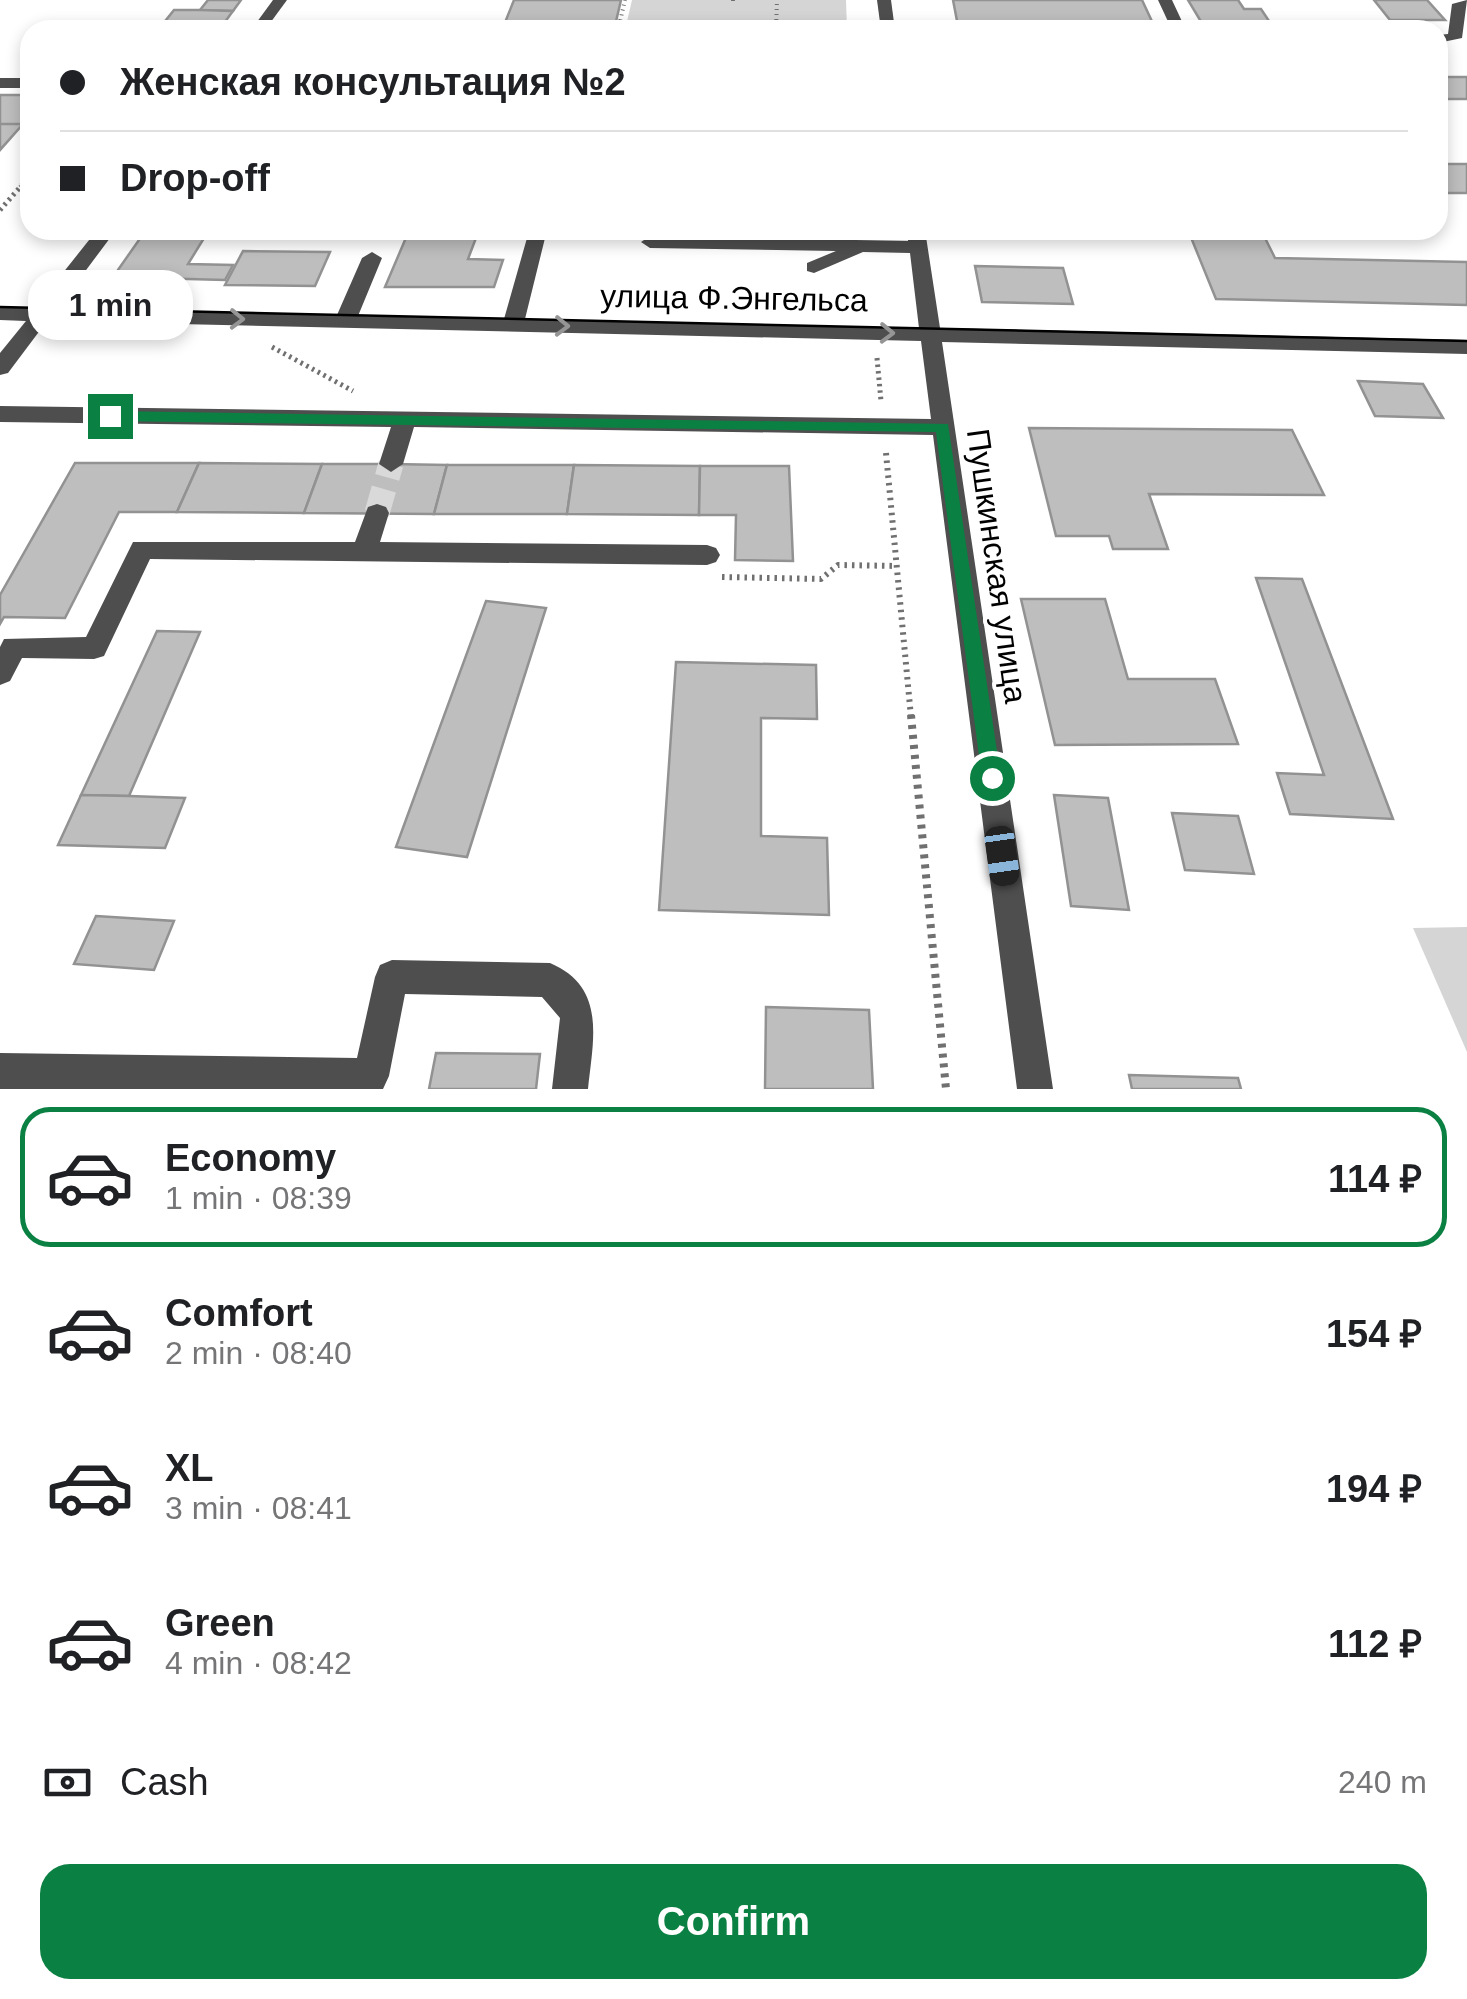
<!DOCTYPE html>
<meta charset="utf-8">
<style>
:root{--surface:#fff;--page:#f2f2f2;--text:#202124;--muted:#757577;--line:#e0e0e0;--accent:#0b8043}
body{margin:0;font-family:Helvetica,sans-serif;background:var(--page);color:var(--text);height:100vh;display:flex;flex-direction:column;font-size:38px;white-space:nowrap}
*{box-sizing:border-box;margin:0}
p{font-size:32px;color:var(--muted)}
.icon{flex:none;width:55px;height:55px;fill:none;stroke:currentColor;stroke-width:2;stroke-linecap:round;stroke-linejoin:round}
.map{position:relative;height:1089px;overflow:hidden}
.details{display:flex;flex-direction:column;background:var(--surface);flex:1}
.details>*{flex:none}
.hud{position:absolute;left:20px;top:20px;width:1428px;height:220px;border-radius:30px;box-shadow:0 5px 15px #0003;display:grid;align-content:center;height:220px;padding:0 40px;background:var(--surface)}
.end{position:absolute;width:45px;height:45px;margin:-22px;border:12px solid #0b8043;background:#fff;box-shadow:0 0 0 5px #fff}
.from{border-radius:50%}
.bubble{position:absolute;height:70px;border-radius:30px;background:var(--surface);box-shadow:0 5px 15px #0003;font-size:32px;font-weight:700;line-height:70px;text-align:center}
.car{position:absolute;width:30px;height:60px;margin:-30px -15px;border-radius:12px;box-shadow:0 0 8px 2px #0007;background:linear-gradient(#222 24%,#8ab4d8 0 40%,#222 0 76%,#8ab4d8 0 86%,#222 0)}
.hud b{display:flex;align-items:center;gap:35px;height:95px;font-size:38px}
.hud b+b{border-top:2px solid var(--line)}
.hud i{width:25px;height:25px;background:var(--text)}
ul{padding:18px 0 0;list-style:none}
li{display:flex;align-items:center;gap:30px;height:140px;margin:0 20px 15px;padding:0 20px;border:5px solid transparent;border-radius:30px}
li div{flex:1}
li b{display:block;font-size:38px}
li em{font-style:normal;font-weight:700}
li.on{border-color:var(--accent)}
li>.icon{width:90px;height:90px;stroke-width:1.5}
.pay{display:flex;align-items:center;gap:25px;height:110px;padding:0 40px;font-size:38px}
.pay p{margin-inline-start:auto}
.button{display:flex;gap:20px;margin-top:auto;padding:20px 40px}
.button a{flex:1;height:115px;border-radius:30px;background:var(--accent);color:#fff;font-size:40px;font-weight:700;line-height:115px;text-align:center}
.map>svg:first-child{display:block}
</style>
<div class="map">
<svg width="1467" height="1089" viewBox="0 0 1467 1089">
<rect width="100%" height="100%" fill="#fff"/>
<!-- green -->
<g fill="#d5d5d5">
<path d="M 632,0 L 846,0 L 847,30 L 625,30 Z"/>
<path d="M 1467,927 L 1467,1052 L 1413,928 Z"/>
</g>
<!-- building -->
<g fill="#bebebe" stroke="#929292" stroke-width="2.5">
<path d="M 208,0 L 241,0 L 233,11 L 200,10 Z"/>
<path d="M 514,0 L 621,0 L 614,30 L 502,30 Z"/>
<path d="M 953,0 L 1142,0 L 1156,30 L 958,26 Z"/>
<path d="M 1188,0 L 1238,0 L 1244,9 L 1261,9 L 1275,30 L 1206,30 Z"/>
<path d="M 1374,0 L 1427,0 L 1445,20 L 1390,20 Z"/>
<path d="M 174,10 L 200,10 L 233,11 L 219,30 L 158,30 Z"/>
<rect x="1438" y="77" width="29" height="22"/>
<path d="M 0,95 L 30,95 L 30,125 L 0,124 Z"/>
<path d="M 0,124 L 23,124 L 0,150 Z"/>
<rect x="1438" y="164" width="29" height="29"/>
<path d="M 146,230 L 209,230 L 188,264 L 233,265 L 225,280 L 113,277 Z"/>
<path d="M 438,230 L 479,230 L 468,259 L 503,260 L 494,287 L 385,287 L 408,233 Z"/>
<path d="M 569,230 L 838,230 L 839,242 L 568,236 Z"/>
<path d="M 1188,230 L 1261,230 L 1275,258 L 1467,262 L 1467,305 L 1216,299 Z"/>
<path d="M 243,251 L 330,252 L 315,286 L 225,285 Z"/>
<path d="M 975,266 L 1063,268 L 1073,304 L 982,302 Z"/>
<path d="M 1358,381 L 1423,384 L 1443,418 L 1375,416 Z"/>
<path d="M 1029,428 L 1292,430 L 1324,495 L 1149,494 L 1168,549 L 1113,549 L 1109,536 L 1056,536 Z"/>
<path d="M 75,463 L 199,463 L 177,512 L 119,512 L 65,618 L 4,617 L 0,624 L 0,595 Z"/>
<path d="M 199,463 L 322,464 L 304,513 L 177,512 Z"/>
<path d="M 322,464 L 391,464 L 447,465 L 434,514 L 304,513 Z"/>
<path d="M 447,465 L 574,465 L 567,514 L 434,514 Z"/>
<path d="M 574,465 L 700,466 L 699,515 L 567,514 Z"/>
<path d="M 700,466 L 789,466 L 793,561 L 735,560 L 736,515 L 699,515 Z"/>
<path d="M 1256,578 L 1302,579 L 1393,819 L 1290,814 L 1277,773 L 1324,775 Z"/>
<path d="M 1021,599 L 1105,599 L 1128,679 L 1215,679 L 1238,744 L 1055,745 Z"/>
<path d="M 486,601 L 546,608 L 467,857 L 396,847 Z"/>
<path d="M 157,631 L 200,632 L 129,796 L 81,795 Z"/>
<path d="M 676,662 L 816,665 L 817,719 L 761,718 L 761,836 L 827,838 L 829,915 L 659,910 Z"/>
<path d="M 81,795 L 129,796 L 185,798 L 165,848 L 58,845 Z"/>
<path d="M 1054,795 L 1108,798 L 1129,910 L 1071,906 Z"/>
<path d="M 1172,813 L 1238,816 L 1254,874 L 1185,870 Z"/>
<path d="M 96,916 L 174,921 L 154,970 L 74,964 Z"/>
<path d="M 766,1007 L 869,1010 L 873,1089 L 765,1089 Z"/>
<path d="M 436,1053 L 540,1054 L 536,1089 L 429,1089 Z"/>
<path d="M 1129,1075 L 1238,1078 L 1241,1089 L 1132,1089 Z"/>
</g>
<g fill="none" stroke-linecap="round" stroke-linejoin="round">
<!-- minor-tunnel -->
<path stroke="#d9d9d9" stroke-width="25" stroke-dasharray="25 12" stroke-linecap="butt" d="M 377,513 L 391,464"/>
<!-- path-far3 -->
<g stroke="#707070" stroke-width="4" stroke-dasharray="1 4" stroke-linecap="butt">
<path d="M 733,0 L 733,4"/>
<path d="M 618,30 L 625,0"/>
<path d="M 776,30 L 777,0"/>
<path d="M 20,187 L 30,175"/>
</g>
<!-- path-far2 -->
<g stroke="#707070" stroke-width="5" stroke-dasharray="2.5 4" stroke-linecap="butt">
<path d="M 0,210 L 22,185"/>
<path d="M 272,347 L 353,391"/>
<path d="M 877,358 L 881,401"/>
</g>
<!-- path-far1 -->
<g stroke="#707070" stroke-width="6" stroke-dasharray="2.5 5" stroke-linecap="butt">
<path d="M 886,453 L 911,717"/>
<path d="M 722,577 L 821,579 L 838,565 L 897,566"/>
</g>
<!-- path -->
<path stroke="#707070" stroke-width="8" stroke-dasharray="4 6" stroke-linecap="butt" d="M 911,715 L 946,1089"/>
<!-- minor -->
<g fill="#4e4e4e" fill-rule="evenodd">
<path d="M 273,0 L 287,0 L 265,30 L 251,30 Z"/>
<path d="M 877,0 L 891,0 L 895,30 L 881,30 Z"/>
<path d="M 1158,0 L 1172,0 L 1186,30 L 1172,30 Z"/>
<path d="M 1467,0 L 1462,38 L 1438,43 L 1438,35 L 1448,34 L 1452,4 Z"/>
<rect x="0" y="78" width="30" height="10"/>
<path d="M 97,230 L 116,230 L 57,309 L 337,315 L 362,258 L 372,252 L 382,258 L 358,316 L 504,319 L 529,231 L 547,230 L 525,319 L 919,328 L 910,253 L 863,252 L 814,273 L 807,271 L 807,263 L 836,251 L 650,248 L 641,242 L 650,236 L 908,241 L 907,230 L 925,230 L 940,328 L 1467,340 L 1467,354 L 942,342 L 1053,1089 L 1017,1089 L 933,435 L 414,427 L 403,464 L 391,472 L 379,464 L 391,427 L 0,422 L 0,406 L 931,419 L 921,341 L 47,321 L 8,373 L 0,375 L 0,353 L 26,321 L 0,320 L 0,308 L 35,308 Z"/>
<path d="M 377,504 L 386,507 L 389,513 L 380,542 L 707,545 L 716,548 L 720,555 L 716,562 L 707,565 L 150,559 L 104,656 L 94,659 L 22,658 L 10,681 L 0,685 L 0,647 L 4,639 L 86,637 L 133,542 L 355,542 L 368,507 Z"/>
<path d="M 392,960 L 550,963 C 607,987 593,1040 588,1089 L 552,1089 L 560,1018 L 542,997 L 405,994 L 389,1076 L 383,1089 L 0,1089 L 0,1053 L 357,1058 L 375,977 L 380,965 Z"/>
</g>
<!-- tram -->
<path stroke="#000" stroke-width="2.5" d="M 0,307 L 1467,341"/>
</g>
<!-- one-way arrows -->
<defs><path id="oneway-chevron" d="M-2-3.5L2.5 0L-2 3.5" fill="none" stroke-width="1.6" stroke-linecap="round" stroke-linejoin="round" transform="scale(2.5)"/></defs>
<g stroke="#959595">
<use href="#oneway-chevron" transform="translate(237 319) rotate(1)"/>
<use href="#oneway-chevron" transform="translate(562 326) rotate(1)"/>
<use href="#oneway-chevron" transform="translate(887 333) rotate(1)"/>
</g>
<!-- route -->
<path fill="#0b8043" d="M 110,411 L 948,424 L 1001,778 L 992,786 L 982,778 L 936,432 L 110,421 L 103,416 Z"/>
<g text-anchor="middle" stroke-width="8" stroke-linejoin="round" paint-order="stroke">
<!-- street labels -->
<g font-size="32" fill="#000" stroke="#fff">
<text transform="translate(734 298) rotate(1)" y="11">улица Ф.Энгельса</text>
<text transform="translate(997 566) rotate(82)" y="11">Пушкинская улица</text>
</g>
</g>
</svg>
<i class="end from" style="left:992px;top:778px"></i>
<i class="end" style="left:110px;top:416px"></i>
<div class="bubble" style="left:28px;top:270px;width:165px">1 min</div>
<i class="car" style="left:1002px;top:856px;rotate:172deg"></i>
<div class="hud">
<b><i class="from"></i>Женская консультация №2</b>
<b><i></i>Drop-off</b>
</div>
</div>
<section class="details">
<ul>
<li class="on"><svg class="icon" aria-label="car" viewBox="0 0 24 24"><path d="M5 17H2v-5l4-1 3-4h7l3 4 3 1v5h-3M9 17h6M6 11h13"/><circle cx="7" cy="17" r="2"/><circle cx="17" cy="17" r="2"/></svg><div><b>Economy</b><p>1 min · 08:39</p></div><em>114 ₽</em></li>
<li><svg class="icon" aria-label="car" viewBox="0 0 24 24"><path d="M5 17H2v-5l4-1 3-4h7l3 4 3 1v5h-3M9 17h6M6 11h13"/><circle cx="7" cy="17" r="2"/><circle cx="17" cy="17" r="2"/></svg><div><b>Comfort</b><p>2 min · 08:40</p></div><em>154 ₽</em></li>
<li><svg class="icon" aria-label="car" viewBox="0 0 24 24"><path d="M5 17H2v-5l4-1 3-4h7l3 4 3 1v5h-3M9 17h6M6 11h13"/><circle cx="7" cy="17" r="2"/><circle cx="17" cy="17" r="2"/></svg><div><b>XL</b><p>3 min · 08:41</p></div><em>194 ₽</em></li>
<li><svg class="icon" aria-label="car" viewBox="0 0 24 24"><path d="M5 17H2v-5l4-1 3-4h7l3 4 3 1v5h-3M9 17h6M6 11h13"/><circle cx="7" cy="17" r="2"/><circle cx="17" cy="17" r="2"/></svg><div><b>Green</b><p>4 min · 08:42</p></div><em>112 ₽</em></li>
</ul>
<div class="pay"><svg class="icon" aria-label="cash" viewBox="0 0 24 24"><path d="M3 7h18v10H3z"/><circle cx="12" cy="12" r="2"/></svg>Cash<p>240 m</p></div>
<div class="button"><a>Confirm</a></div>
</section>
